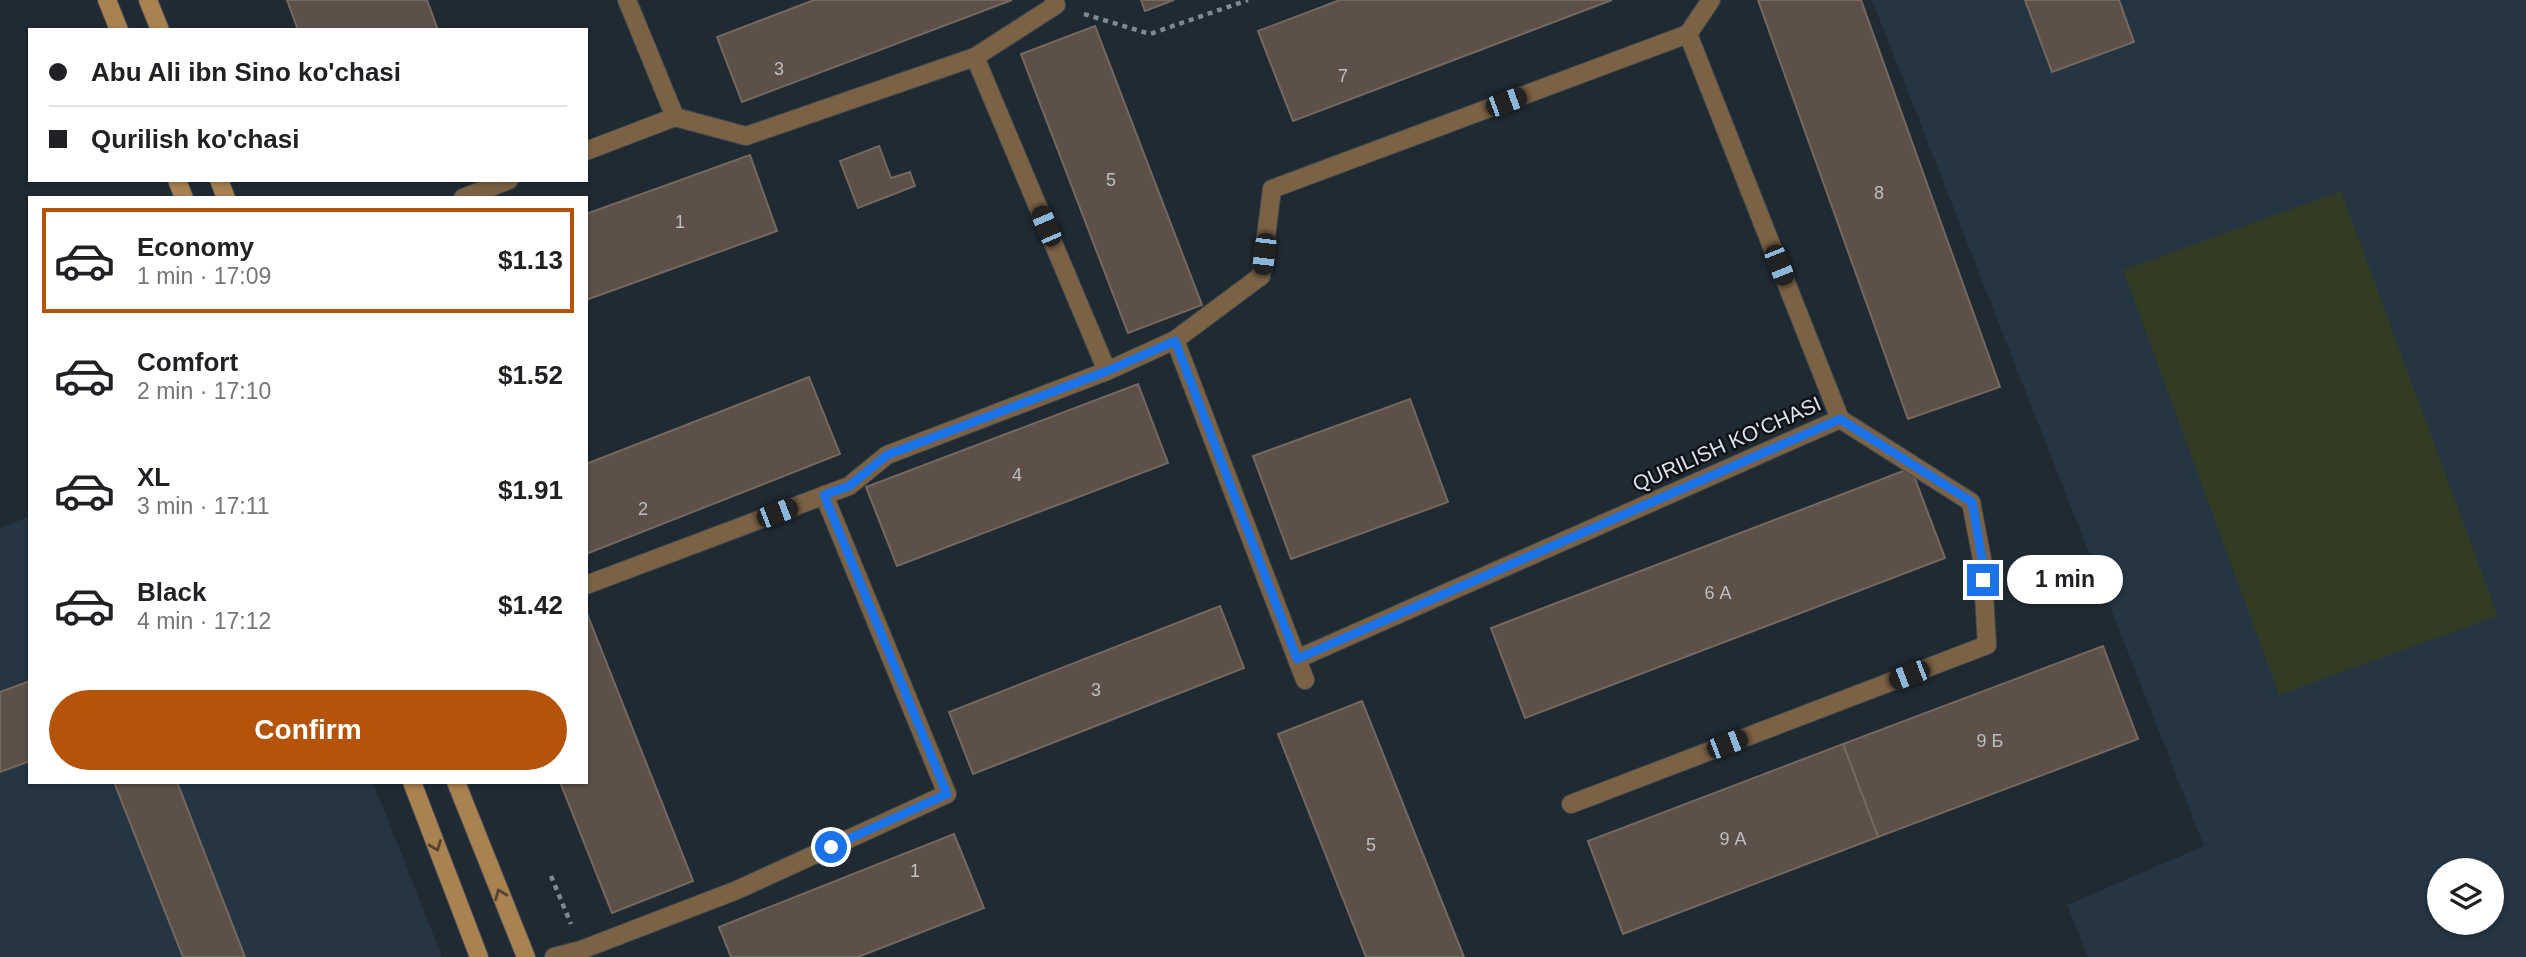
<!DOCTYPE html>
<meta charset="utf-8">
<style>
:root{--surface:#fff;--page:#f2f2f2;--text:#202124;--muted:#757577;--line:#e0e0e0;--accent:#b45309}
body{margin:0;font-family:Helvetica,sans-serif;background:var(--page);color:var(--text);height:100vh;display:flex;flex-direction:column;font-size:26px;white-space:nowrap}
*{box-sizing:border-box;margin:0}
p{font-size:23px;color:var(--muted)}
.icon{flex:none;width:38px;height:38px;fill:none;stroke:currentColor;stroke-width:2;stroke-linecap:round;stroke-linejoin:round}
.map{position:relative;flex:1;overflow:hidden}
.details{position:absolute;left:28px;top:196px;width:560px;height:588px;display:flex;flex-direction:column;background:var(--surface);border-radius:0px;box-shadow:0 2px 5px #0004}
.details>*{flex:none}
.top-card{position:absolute;left:28px;top:28px;width:560px;height:154px;border-radius:0px;box-shadow:0 2px 5px #0004;display:grid;align-content:center;height:154px;padding:0 21px;background:var(--surface)}
.controls{position:absolute;left:2427px;top:858px;display:grid;gap:14px}
.controls a{display:grid;place-items:center;width:77px;height:77px;border-radius:50%;background:var(--surface);box-shadow:0 2px 5px #0004;font-size:35px}
.end{position:absolute;width:32px;height:32px;margin:-16px;border:9px solid #1a73e8;background:#fff;box-shadow:0 0 0 4px #fff}
.from{border-radius:50%}
.bubble{position:absolute;height:49px;border-radius:24px;background:var(--surface);box-shadow:0 2px 5px #0004;font-size:23px;font-weight:700;line-height:49px;text-align:center}
.car{position:absolute;width:21px;height:42px;margin:-21px -10px;border-radius:9px;box-shadow:0 0 5px 2px #0007;background:linear-gradient(#222 24%,#8ab4d8 0 40%,#222 0 76%,#8ab4d8 0 86%,#222 0)}
.top-card b{display:flex;align-items:center;gap:24px;height:66px;font-size:26px}
.top-card b+b{border-top:2px solid var(--line)}
.top-card i{width:18px;height:18px;background:var(--text)}
ul{padding:12px 0 0;list-style:none}
li{display:flex;align-items:center;gap:21px;height:105px;margin:0 14px 10px;padding:0 7px;border:4px solid transparent;border-radius:0px}
li div{flex:1}
li b{display:block;font-size:26px}
li em{font-style:normal;font-weight:700}
li.active{border-color:var(--accent)}
li>.icon{width:63px;height:63px;stroke-width:1.5}
.action{display:flex;gap:14px;margin-top:auto;padding:14px 21px}
.action a{flex:1;height:80px;border-radius:42px;background:var(--accent);color:#fff;font-size:28px;font-weight:700;line-height:80px;text-align:center}
.map>svg:first-child{display:block}
</style>
<div class="map">
<svg width="2526" height="957" viewBox="0 0 2526 957">
<rect width="100%" height="100%" fill="#202a33"/>
<!-- built -->
<g fill="#253542" fill-rule="evenodd">
<path d="M 1872,0 L 2526,0 L 2526,957 L 2088,957 L 2067,905 L 2204,846 ZM 2440,870 L 2492,870 L 2492,922 L 2440,922 Z"/>
<path d="M 30,516 L 30,782 L 373,782 L 442,957 L 0,957 L 0,528 Z"/>
</g>
<!-- green -->
<path fill="#323c24" d="M 2341,191 L 2498,616 L 2279,695 L 2123,270 Z"/>
<!-- building -->
<g fill="#5c5048" stroke="#74685f" stroke-width="2">
<path d="M 287,0 L 427,0 L 438,30 L 298,30 Z"/>
<path d="M 814,0 L 1012,0 L 742,102 L 717,37 Z"/>
<path d="M 1141,0 L 1174,0 L 1145,11 Z"/>
<path d="M 1340,0 L 1612,0 L 1293,121 L 1258,31 Z"/>
<path d="M 1758,0 L 1861,0 L 2000,387 L 1908,419 Z"/>
<path d="M 2025,0 L 2119,0 L 2134,42 L 2052,72 Z"/>
<path d="M 1095,26 L 1202,305 L 1128,333 L 1021,54 Z"/>
<path d="M 879,146 L 891,178 L 910,172 L 915,186 L 858,208 L 840,161 Z"/>
<path d="M 750,155 L 777,231 L 586,300 L 586,214 Z"/>
<path d="M 809,377 L 840,454 L 586,554 L 586,464 Z"/>
<path d="M 1138,384 L 1168,463 L 897,566 L 866,487 Z"/>
<path d="M 1410,399 L 1448,502 L 1291,559 L 1253,456 Z"/>
<path d="M 1911,468 L 1945,558 L 1525,718 L 1491,628 Z"/>
<path d="M 1220,606 L 1244,668 L 973,774 L 949,712 Z"/>
<path d="M 586,611 L 693,881 L 612,913 L 560,782 L 586,782 Z"/>
<path d="M 2103,646 L 2138,739 L 1878,837 L 1843,744 Z"/>
<path d="M 30,681 L 30,761 L 0,772 L 0,692 Z"/>
<path d="M 1362,701 L 1464,957 L 1366,957 L 1278,734 Z"/>
<path d="M 1843,744 L 1878,837 L 1623,934 L 1588,841 Z"/>
<path d="M 114,782 L 177,782 L 245,957 L 183,957 Z"/>
<path d="M 954,834 L 984,908 L 858,957 L 731,957 L 719,927 Z"/>
</g>
<g fill="none" stroke-linecap="round" stroke-linejoin="round">
<!-- minor casing -->
<g stroke="#3e4850" stroke-width="20">
<g id="minor">
<path d="M 627,0 L 675,117"/>
<path d="M 1688,34 L 1840,419"/>
<path d="M 1688,34 L 1711,0"/>
<path d="M 975,57 L 1107,371"/>
<path d="M 586,151 L 675,117 L 746,136 L 975,57 L 1056,5 L 1054,0"/>
<path d="M 463,198 L 509,180"/>
<path d="M 1175,340 L 1305,680"/>
<path d="M 586,585 L 849,486 L 887,455 L 1107,371 L 1175,340 L 1261,276 L 1272,189 L 1688,34"/>
<path d="M 1297,659 L 1840,419"/>
<path d="M 1571,804 L 1987,645 L 1982,559 L 1971,502 L 1840,419"/>
<path d="M 554,957 L 581,950 L 737,890 L 947,794 L 824,495"/>
</g>
</g>
<!-- secondary casing -->
<g stroke="#3e4850" stroke-width="20">
<g id="secondary">
<path d="M 107,0 L 119,30"/>
<path d="M 148,0 L 160,30"/>
<path d="M 177,180 L 184,198"/>
<path d="M 219,180 L 226,198"/>
<path d="M 412,782 L 479,957"/>
<path d="M 456,782 L 526,957"/>
</g>
</g>
<!-- path -->
<g stroke="#818990" stroke-width="4.5" stroke-dasharray="5 5" stroke-linecap="butt">
<path d="M 1084,14 L 1150,34 L 1248,0"/>
<path d="M 551,876 L 571,924"/>
</g>
<!-- minor -->
<use href="#minor" stroke="#7c6244" stroke-width="18"/>
<!-- secondary -->
<use href="#secondary" stroke="#aa8150" stroke-width="18"/>
</g>
<!-- one-way arrows -->
<defs><path id="oneway-chevron" d="M-2-3.5L2.5 0L-2 3.5" fill="none" stroke-width="1.6" stroke-linecap="round" stroke-linejoin="round" transform="scale(1.75)"/></defs>
<g stroke="#544430">
<use href="#oneway-chevron" transform="translate(436 846) rotate(69)"/>
<use href="#oneway-chevron" transform="translate(500 894) rotate(-112)"/>
</g>
<g fill="none" stroke-linecap="round" stroke-linejoin="round">
<!-- route -->
<path stroke="#1a73e8" stroke-width="9" d="M 831,847 L 947,794 L 824,495 L 849,486 L 887,455 L 1107,371 L 1175,341 L 1297,659 L 1840,419 L 1972,502 L 1982,559 L 1983,580"/>
</g>
<g text-anchor="middle" stroke-width="5" stroke-linejoin="round" paint-order="stroke">
<!-- number labels -->
<g font-size="18" fill="#bdbfc1">
<text x="779" y="75">3</text>
<text x="1343" y="82">7</text>
<text x="1111" y="186">5</text>
<text x="1879" y="199">8</text>
<text x="680" y="228">1</text>
<text x="1017" y="481">4</text>
<text x="643" y="515">2</text>
<text x="1718" y="599">6 А</text>
<text x="1096" y="696">3</text>
<text x="1990" y="747">9 Б</text>
<text x="1733" y="845">9 А</text>
<text x="1371" y="851">5</text>
<text x="915" y="877">1</text>
</g>
<!-- street labels -->
<g font-size="21" fill="#dde4e9" stroke="#0e1216">
<text transform="translate(1727 444) rotate(-24)" y="7">QURILISH KO'CHASI</text>
</g>
</g>
</svg>
<div class="controls">
<a><svg class="icon" aria-label="layers" viewBox="0 0 24 24"><path d="M12 4l9 5-9 5-9-5zM3 14l9 5 9-5"/></svg></a>
</div>
<i class="end from" style="left:831px;top:847px"></i>
<i class="end" style="left:1983px;top:580px"></i>
<div class="bubble" style="left:2007px;top:555px;width:116px">1 min</div>
<i class="car" style="left:1506px;top:102px;rotate:70deg"></i>
<i class="car" style="left:1046px;top:226px;rotate:337deg"></i>
<i class="car" style="left:1264px;top:254px;rotate:187deg"></i>
<i class="car" style="left:1779px;top:265px;rotate:158deg"></i>
<i class="car" style="left:777px;top:513px;rotate:69deg"></i>
<i class="car" style="left:1909px;top:675px;rotate:249deg"></i>
<i class="car" style="left:1727px;top:744px;rotate:69deg"></i>
<div class="top-card">
<b><i class="from"></i>Abu Ali ibn Sino ko'chasi</b>
<b><i></i>Qurilish ko'chasi</b>
</div>
<section class="details">
<ul>
<li class="active"><svg class="icon" aria-label="car" viewBox="0 0 24 24"><path d="M5 17H2v-5l4-1 3-4h7l3 4 3 1v5h-3M9 17h6M6 11h13"/><circle cx="7" cy="17" r="2"/><circle cx="17" cy="17" r="2"/></svg><div><b>Economy</b><p>1 min · 17:09</p></div><em>$1.13</em></li>
<li><svg class="icon" aria-label="car" viewBox="0 0 24 24"><path d="M5 17H2v-5l4-1 3-4h7l3 4 3 1v5h-3M9 17h6M6 11h13"/><circle cx="7" cy="17" r="2"/><circle cx="17" cy="17" r="2"/></svg><div><b>Comfort</b><p>2 min · 17:10</p></div><em>$1.52</em></li>
<li><svg class="icon" aria-label="car" viewBox="0 0 24 24"><path d="M5 17H2v-5l4-1 3-4h7l3 4 3 1v5h-3M9 17h6M6 11h13"/><circle cx="7" cy="17" r="2"/><circle cx="17" cy="17" r="2"/></svg><div><b>XL</b><p>3 min · 17:11</p></div><em>$1.91</em></li>
<li><svg class="icon" aria-label="car" viewBox="0 0 24 24"><path d="M5 17H2v-5l4-1 3-4h7l3 4 3 1v5h-3M9 17h6M6 11h13"/><circle cx="7" cy="17" r="2"/><circle cx="17" cy="17" r="2"/></svg><div><b>Black</b><p>4 min · 17:12</p></div><em>$1.42</em></li>
</ul>
<div class="action"><a>Confirm</a></div>
</section>
</div>
